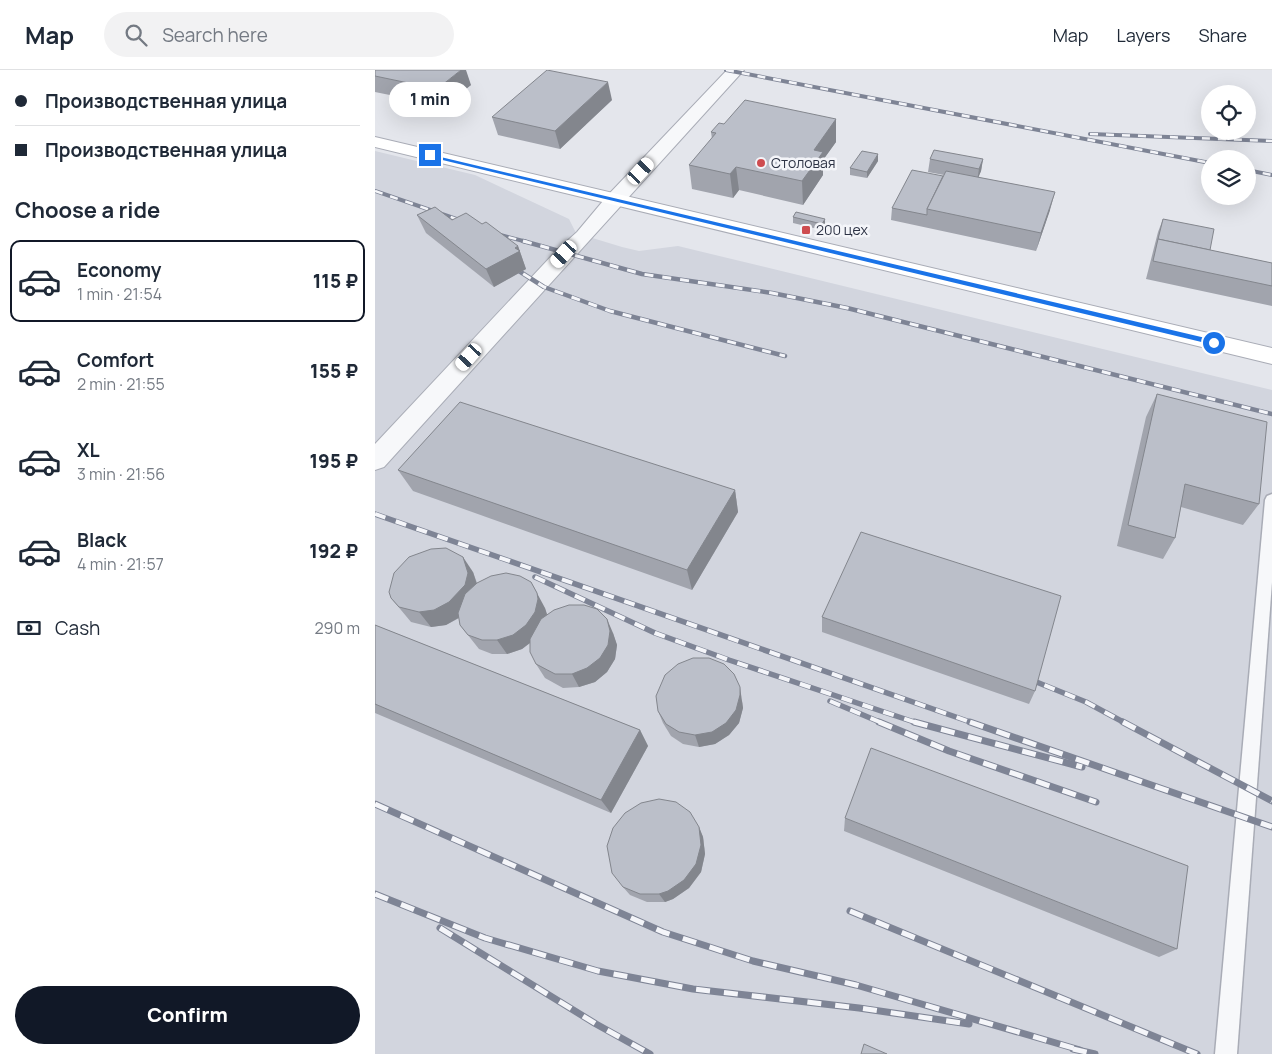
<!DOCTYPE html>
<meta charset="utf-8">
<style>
:root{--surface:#fff;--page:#f2f2f3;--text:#1f2937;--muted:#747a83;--line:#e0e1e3;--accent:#111827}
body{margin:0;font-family:Manrope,sans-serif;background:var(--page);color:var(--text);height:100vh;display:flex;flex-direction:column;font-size:19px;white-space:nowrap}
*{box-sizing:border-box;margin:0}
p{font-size:16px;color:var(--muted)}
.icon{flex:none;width:28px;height:28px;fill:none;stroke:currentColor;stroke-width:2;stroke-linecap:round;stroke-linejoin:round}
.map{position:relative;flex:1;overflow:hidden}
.drawer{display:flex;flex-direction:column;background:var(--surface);width:375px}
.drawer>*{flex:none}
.guide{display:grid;align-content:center;height:110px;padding:0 15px;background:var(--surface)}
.tools{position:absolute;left:826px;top:15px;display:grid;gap:10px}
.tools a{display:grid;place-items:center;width:55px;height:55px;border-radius:50%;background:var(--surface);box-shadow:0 5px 20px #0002;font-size:25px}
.end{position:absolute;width:22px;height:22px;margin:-11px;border:6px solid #1a73e8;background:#fff;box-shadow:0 0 0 2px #fff}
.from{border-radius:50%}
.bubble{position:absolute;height:35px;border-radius:18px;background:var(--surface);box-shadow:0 5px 20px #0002;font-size:16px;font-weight:800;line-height:35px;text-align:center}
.car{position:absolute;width:15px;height:30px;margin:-15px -8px;border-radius:6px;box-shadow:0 0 4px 1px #0007;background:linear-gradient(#fff 24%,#345 0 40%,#fff 0 76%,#345 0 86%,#fff 0)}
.guide b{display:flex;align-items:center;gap:18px;height:48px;font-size:19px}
.guide b+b{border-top:1px solid var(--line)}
.guide i{width:12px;height:12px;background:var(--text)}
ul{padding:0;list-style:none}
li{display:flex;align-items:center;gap:15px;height:82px;margin:0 10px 8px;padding:0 5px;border:2px solid transparent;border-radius:10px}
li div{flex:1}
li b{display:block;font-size:19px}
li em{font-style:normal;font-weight:800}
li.selected{border-color:var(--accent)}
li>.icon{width:45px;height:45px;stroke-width:1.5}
h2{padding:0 15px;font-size:22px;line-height:60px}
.pay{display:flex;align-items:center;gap:12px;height:55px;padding:0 15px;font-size:19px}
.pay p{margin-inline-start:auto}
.button{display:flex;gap:10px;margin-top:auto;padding:10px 15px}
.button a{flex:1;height:58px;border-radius:30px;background:var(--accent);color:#fff;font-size:20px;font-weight:800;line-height:58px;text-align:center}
header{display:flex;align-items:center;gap:30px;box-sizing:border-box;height:70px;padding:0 25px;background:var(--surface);border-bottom:1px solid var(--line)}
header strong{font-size:24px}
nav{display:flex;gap:28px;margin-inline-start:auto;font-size:18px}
.search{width:350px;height:45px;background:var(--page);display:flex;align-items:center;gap:12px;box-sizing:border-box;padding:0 18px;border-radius:28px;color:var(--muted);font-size:19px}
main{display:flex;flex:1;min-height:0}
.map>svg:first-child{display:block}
</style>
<header>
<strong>Map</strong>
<div class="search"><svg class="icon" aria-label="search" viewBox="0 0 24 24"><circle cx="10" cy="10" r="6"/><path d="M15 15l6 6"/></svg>Search here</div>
<nav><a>Map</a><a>Layers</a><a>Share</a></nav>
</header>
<main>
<section class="drawer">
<div class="guide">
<b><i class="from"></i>Производственная улица</b>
<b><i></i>Производственная улица</b>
</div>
<h2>Choose a ride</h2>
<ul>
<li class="selected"><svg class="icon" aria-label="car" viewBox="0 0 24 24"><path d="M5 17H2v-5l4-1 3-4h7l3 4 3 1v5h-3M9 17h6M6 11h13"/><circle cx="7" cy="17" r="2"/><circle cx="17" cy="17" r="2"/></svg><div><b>Economy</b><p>1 min · 21:54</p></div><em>115 ₽</em></li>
<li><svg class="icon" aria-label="car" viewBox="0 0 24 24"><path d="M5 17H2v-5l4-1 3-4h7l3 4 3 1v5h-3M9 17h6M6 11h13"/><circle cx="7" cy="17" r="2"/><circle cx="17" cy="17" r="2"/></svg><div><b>Comfort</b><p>2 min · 21:55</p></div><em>155 ₽</em></li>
<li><svg class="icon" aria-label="car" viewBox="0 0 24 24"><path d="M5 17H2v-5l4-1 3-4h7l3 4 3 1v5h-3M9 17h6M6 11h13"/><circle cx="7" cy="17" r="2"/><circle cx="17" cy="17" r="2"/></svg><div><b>XL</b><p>3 min · 21:56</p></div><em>195 ₽</em></li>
<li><svg class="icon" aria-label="car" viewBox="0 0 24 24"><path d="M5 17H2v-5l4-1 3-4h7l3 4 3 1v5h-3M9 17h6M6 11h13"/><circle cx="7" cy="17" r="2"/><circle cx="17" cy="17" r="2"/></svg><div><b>Black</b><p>4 min · 21:57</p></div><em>192 ₽</em></li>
</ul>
<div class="pay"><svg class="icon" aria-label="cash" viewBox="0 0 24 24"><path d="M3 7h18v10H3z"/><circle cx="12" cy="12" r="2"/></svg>Cash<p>290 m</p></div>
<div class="button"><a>Confirm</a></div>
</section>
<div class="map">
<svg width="897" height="984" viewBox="0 0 897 984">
<rect width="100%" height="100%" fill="#e4e6ec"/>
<!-- built -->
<path fill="#d2d5de" d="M 0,81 L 100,105 L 194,149 L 201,163 L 247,177 L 264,181 L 303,176 L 897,320 L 897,984 L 0,984 Z"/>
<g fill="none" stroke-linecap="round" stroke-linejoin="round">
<!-- service casing -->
<g stroke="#a9acb6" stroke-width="3">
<path id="service" d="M 897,424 L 897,512 L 862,984 L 840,984 L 890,430 L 892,426 Z"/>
</g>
<!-- minor casing -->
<g stroke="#a9acb6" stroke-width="2">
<path id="minor" d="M 352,0 L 369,0 L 9,397 L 0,400 L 0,374 L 182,180 L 202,162 L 233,125 Z"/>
</g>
<!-- secondary casing -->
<g stroke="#a9acb6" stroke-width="2">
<path id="secondary" d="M 0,67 L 897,278 L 897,294 L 0,77 Z"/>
</g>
<!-- service -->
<use href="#service" fill="#f7f8fa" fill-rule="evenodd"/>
<!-- minor -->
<use href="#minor" fill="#f7f8fa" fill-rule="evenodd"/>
<!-- secondary -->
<use href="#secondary" fill="#fff" fill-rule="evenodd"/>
<!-- rail-far3 casing -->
<g stroke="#7e8495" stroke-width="4">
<g id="rail-far3">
<path d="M 351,0 L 835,93"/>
<path d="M 715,64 L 897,71"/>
<path d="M 872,100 L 897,105"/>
<path d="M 0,121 L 93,153"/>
<path d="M 118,163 L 152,172"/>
</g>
</g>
<!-- rail-far2 casing -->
<g stroke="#7e8495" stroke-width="4.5">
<g id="rail-far2">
<path d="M 148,171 L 267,204 L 397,223 L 472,238 L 897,344"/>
<path d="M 133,194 L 169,217 L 235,241 L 410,286"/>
</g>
</g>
<!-- rail-far1 casing -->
<g stroke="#7e8495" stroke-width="5.5">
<g id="rail-far1">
<path d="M 0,444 L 598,653"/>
<path d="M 160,507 L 280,563 L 354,590 L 542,653"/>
<path d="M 649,607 L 711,632 L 750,653"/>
<path d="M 455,631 L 507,653"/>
</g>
</g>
<!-- rail casing -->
<g stroke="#7e8495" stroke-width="7">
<g id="rail">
<path d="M 504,652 L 574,681 L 721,732"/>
<path d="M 539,652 L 707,697"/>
<path d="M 595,652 L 897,757"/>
<path d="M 748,652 L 897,731"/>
<path d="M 0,734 L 288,862 L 378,891 L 481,915 L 705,980"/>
<path d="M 0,824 L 110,868 L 223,901 L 318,919 L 484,938 L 594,954"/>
<path d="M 475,841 L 822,984"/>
<path d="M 65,858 L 221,954 L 275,984"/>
<path d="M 698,979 L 720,984"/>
</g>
</g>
<!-- rail-far3 -->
<use href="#rail-far3" stroke="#f4f5f9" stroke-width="2.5" stroke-dasharray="8" stroke-linecap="butt"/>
<!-- rail-far2 -->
<use href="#rail-far2" stroke="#f4f5f9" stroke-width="3" stroke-dasharray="9" stroke-linecap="butt"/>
<!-- rail-far1 -->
<use href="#rail-far1" stroke="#f4f5f9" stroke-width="4" stroke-dasharray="11" stroke-linecap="butt"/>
<!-- rail -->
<use href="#rail" stroke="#f4f5f9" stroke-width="5" stroke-dasharray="14" stroke-linecap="butt"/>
</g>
<!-- wall -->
<g fill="#a1a4ad">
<path d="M 0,0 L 96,15 L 69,36 L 0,22 Z"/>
<path d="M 237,30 L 185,79 L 123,65 L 117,47 Z"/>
<path d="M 461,49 L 461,72 L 448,90 L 448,105 L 428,135 L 364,120 L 358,128 L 317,119 L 314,95 L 337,69 L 336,62 L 349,54 Z"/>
<path d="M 555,89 L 608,89 L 606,101 L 603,107 L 675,140 L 661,181 L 516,150 L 517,138 L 568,106 L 569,105 L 553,102 Z"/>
<path d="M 503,91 L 492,108 L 475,105 L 475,98 Z"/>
<path d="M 421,142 L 450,155 L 447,160 L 418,153 L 418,147 Z"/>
<path d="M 42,145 L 107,154 L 143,176 L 151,199 L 119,217 L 51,163 Z"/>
<path d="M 788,149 L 835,180 L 897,193 L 897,236 L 771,209 L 783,162 Z"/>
<path d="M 782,324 L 884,434 L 868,455 L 806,437 L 800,468 L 788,489 L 742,476 L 771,347 Z"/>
<path d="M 23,400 L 360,420 L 363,442 L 317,520 L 38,421 Z"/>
<path d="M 98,502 L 102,513 L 170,538 L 171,545 L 238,563 L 242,575 L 240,589 L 232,602 L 220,612 L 204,617 L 188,618 L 170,608 L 161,594 L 155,573 L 147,579 L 132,584 L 117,584 L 104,579 L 85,555 L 84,548 L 71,555 L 56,557 L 36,552 L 16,528 Z"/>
<path d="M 447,547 L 660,621 L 654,634 L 447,562 Z"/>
<path d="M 0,555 L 265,660 L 273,676 L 236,743 L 0,643 Z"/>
<path d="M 367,631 L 368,638 L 364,653 L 354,665 L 340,674 L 324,677 L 308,674 L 296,666 L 288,653 L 283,641 Z"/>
<path d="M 470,748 L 802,879 L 784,887 L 469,761 Z"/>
<path d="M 324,757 L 328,767 L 330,784 L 326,802 L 314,818 L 298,829 L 290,832 L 272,832 L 255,825 L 248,817 Z"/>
</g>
<!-- shaded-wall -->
<g fill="#83868d">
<path d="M 86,0 L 91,0 L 96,15 L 69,36 L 62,19 Z"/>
<path d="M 233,12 L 237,30 L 185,79 L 180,61 Z"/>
<path d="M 461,49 L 461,72 L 448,90 L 448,105 L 428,135 L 427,111 L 439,80 Z"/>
<path d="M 503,84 L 503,91 L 492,108 L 492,102 Z"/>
<path d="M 608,89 L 606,101 L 602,111 L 604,99 Z"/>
<path d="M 361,97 L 364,120 L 358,128 L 355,104 Z"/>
<path d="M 680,122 L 675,140 L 661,181 L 666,163 Z"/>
<path d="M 450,149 L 450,155 L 447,160 L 447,154 Z"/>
<path d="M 143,176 L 151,199 L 119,217 L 111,199 Z"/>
<path d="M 360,420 L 363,442 L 317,520 L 312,500 Z"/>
<path d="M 88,487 L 98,502 L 103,518 L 85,547 L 71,555 L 56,557 L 44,542 Z"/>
<path d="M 156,512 L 170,538 L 172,544 L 169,557 L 160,569 L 147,579 L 132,584 L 122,570 Z"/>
<path d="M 232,549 L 238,563 L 242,575 L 240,589 L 232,602 L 220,612 L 204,617 L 197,604 Z"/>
<path d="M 365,617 L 368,638 L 364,653 L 354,665 L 340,674 L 324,677 L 320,665 Z"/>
<path d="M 265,660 L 273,676 L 236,743 L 226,730 Z"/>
<path d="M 324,757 L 328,767 L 330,784 L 326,802 L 314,818 L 298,829 L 290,832 L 284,824 Z"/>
</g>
<!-- building -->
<g fill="#bbbfc9" stroke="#83868d">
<path d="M 0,0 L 86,0 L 62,19 L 0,6 Z"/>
<path d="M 172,0 L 233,12 L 180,61 L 117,47 Z"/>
<path d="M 370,30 L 461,49 L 439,80 L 448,82 L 427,111 L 361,97 L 355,104 L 314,95 L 341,63 L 336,62 L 344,53 L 349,54 Z"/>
<path d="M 559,80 L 608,89 L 604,99 L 555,89 Z"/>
<path d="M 487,81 L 503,84 L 492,102 L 475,98 Z"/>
<path d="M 537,100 L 568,106 L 552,139 L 552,145 L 517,138 Z"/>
<path d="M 571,101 L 680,122 L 666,163 L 552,139 Z"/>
<path d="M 60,137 L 77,150 L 91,143 L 107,154 L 111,152 L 143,176 L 140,178 L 145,181 L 111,199 L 42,145 Z"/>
<path d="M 421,142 L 450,149 L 447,154 L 418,147 Z"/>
<path d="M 788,149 L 839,159 L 835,180 L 783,169 Z"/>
<path d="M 783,169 L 897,193 L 897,216 L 778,191 Z"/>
<path d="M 782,324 L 892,352 L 884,434 L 810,414 L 800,468 L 753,455 Z"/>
<path d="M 85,332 L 360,420 L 312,500 L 23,400 Z"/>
<path d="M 486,462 L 686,526 L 660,621 L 447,547 Z"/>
<path d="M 71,478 L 88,487 L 93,503 L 90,515 L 74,532 L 59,540 L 44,542 L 24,537 L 16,528 L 14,522 L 19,503 L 34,487 L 56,479 Z"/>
<path d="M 131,503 L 145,506 L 156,512 L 162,523 L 163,529 L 160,542 L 151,555 L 138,565 L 122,570 L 107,570 L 93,565 L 85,555 L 83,543 L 90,524 L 102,513 L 116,506 Z"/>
<path d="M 194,535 L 209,535 L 222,539 L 232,549 L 235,561 L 233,575 L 225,588 L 212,598 L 197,604 L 180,604 L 161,594 L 155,582 L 155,569 L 166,549 L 179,540 Z"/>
<path d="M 0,555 L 265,660 L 226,730 L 0,634 Z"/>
<path d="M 318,588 L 334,588 L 349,594 L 359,604 L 365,617 L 365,625 L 361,640 L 351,653 L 337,662 L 320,665 L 304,662 L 291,654 L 283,641 L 281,626 L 290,605 L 303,594 Z"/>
<path d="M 496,678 L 813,796 L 802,879 L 470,748 Z"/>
<path d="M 284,729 L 301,732 L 315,742 L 324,757 L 326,775 L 321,794 L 309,810 L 293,821 L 284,824 L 265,824 L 248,817 L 237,803 L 232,776 L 238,758 L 250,743 L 266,733 Z"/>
<path d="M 489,974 L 512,984 L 486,984 Z"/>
</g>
<!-- route -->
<path fill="#1a73e8" d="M 53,84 L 839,270 L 842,273 L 839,275 L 55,87 Z"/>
<!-- markers -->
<g fill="#ce4c50" stroke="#f4f5f9" stroke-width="2">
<circle cx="386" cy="93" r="5"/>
<rect x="426" y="155" width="10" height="10" rx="2.5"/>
</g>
<g text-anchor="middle" stroke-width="5" stroke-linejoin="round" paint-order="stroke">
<!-- far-poi labels -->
<g font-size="14" fill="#2c3244" stroke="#f4f5f9" text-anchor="start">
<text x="396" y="98">Cтоловая</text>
<text x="441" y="165">200 цех</text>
</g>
</g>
</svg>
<div class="tools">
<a><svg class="icon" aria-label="locate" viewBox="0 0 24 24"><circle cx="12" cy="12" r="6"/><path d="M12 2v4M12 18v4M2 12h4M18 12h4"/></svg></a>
<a><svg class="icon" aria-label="layers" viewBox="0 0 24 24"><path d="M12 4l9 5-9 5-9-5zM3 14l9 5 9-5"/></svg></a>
</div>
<i class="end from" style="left:839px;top:273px"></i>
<i class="end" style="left:55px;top:85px"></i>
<div class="bubble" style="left:14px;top:12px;width:82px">1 min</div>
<i class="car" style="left:266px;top:101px;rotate:43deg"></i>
<i class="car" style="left:189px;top:184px;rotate:222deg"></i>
<i class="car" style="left:94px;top:287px;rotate:222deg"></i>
</div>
</main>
